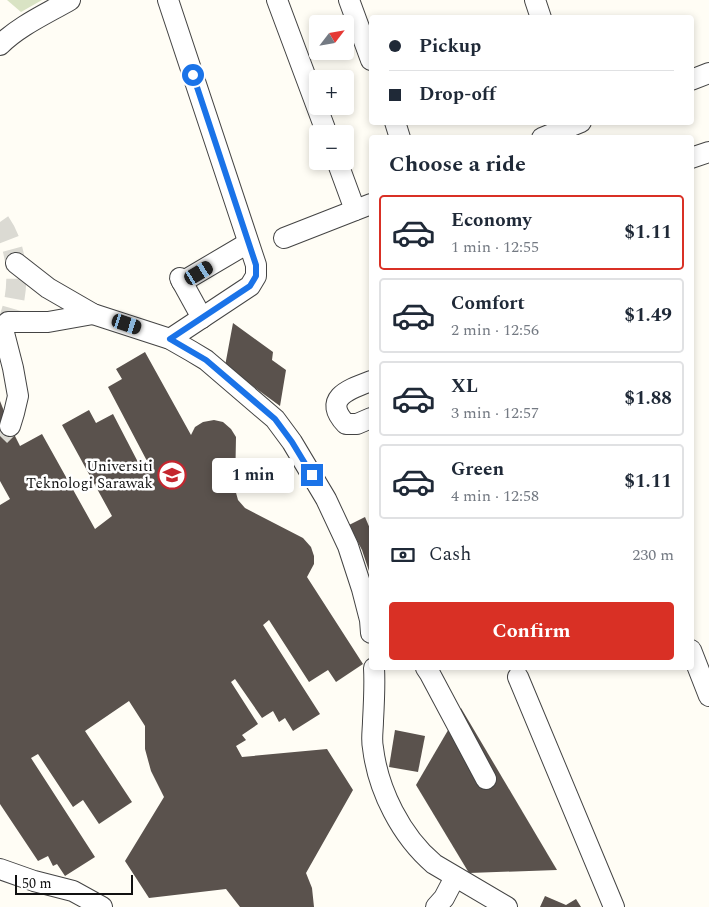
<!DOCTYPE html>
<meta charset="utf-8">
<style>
:root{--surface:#fff;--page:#f2f2f3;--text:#1f2937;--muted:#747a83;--line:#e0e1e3;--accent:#d93025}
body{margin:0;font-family:Spectral,serif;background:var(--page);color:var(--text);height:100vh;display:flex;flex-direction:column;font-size:19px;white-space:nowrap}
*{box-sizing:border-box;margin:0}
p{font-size:16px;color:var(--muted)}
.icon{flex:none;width:28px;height:28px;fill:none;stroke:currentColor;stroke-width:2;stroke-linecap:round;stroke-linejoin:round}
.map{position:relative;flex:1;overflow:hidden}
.drawer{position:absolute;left:369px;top:135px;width:325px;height:535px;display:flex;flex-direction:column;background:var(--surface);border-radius:5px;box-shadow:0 2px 8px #0003}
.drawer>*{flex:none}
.top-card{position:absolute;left:369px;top:15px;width:325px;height:110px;border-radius:5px;box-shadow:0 2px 8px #0003;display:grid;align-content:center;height:110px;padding:0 20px;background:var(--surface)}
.needle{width:32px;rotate:59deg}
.controls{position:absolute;left:309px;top:15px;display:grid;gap:10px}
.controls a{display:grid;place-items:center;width:45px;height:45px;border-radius:5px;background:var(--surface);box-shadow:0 2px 8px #0003;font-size:25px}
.scale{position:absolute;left:15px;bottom:12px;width:118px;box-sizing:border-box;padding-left:5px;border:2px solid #111;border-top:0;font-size:14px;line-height:18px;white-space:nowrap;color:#111;-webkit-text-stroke:4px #fff;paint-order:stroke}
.end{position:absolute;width:22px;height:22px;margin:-11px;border:6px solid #1a73e8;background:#fff;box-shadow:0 0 0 2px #fff}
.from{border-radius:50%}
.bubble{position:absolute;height:35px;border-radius:5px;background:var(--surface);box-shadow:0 2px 8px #0003;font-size:16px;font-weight:700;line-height:35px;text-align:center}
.car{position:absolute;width:15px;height:30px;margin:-15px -8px;border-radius:6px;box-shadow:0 0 4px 1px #0007;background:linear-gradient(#222 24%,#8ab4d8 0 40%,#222 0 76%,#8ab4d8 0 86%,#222 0)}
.top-card b{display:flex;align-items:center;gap:18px;height:48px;font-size:19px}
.top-card b+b{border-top:1px solid var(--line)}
.top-card i{width:12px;height:12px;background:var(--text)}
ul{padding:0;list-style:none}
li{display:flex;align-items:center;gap:15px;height:75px;margin:0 10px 8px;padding:0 10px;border:2px solid var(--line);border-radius:5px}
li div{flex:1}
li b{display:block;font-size:19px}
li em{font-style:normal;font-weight:700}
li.on{border-color:var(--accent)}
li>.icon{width:45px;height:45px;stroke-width:1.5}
h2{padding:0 20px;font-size:22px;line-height:60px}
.pay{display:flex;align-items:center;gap:12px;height:55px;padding:0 20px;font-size:19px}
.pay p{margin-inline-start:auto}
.action{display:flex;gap:10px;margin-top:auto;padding:10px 20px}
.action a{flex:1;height:58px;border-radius:5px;background:var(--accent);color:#fff;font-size:20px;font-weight:700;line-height:58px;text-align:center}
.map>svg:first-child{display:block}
</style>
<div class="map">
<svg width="709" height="907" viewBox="0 0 709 907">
<rect width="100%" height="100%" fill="#fffdf5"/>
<!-- cemetery -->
<path fill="#d9e3c4" d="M 7,0 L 42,0 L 21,12 Z"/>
<!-- building -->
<g fill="#5a524d">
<path d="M 233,323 L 273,352 L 272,360 L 286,370 L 280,406 L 225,366 Z"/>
<path d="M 145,352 L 191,435 L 195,427 L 203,422 L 214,420 L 223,422 L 231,429 L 236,437 L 235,489 L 238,500 L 245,508 L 303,538 L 311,547 L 314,556 L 314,564 L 307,577 L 363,664 L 336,682 L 328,670 L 309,682 L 269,620 L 263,625 L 320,714 L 293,731 L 285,718 L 279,722 L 273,711 L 262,718 L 235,679 L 231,682 L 258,724 L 242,735 L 246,740 L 236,746 L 242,757 L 327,749 L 353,790 L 306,873 L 312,888 L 314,907 L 240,907 L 226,889 L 149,898 L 125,861 L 164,797 L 151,771 L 145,749 L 145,726 L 129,701 L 85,731 L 132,802 L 99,824 L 83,800 L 73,807 L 38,754 L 31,758 L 95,857 L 65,876 L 57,864 L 53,866 L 48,856 L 38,861 L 0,804 L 0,505 L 10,499 L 0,481 L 0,401 L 10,426 L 20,446 L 42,434 L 95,529 L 112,516 L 62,425 L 89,410 L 96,423 L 113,414 L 140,466 L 147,461 L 108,387 L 122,379 L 116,369 Z"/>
<path d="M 365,517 L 371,531 L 371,577 L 362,550 L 349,525 Z"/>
<path d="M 461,708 L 557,870 L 469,873 L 416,785 Z"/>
<path d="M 395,730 L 425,736 L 418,772 L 389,767 Z"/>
<path d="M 545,896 L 566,905 L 576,899 L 581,907 L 540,907 Z"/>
</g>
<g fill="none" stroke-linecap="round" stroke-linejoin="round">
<!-- minor-tunnel -->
<g stroke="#dbdad3" stroke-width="20" stroke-dasharray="20 10" stroke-linecap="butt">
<path d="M 0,222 C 19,249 21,290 8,321 C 6,326 3,330 0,335"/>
<path d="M 0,436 L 10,426"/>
</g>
<!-- minor casing -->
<g stroke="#444" stroke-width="22">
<g id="minor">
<path d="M 168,0 L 256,265 L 256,276 L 250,286 L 170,339"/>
<path d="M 277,0 L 327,134"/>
<path d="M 349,0 L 371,60"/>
<path d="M 535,0 L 541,18"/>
<path d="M 0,45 C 19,26 46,14 70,0"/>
<path d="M 691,80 L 709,73"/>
<path d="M 395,122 L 400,138"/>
<path d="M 542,138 L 581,122"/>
<path d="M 691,158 L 709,152"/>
<path d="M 337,161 L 355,210"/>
<path d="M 284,238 L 371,204"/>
<path d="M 16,263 L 48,288 L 93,314 L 170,339 L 191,351 L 206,360 L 275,419 L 292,442 L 326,499 L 348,546 L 362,589 L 370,620 L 371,633"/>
<path d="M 180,278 L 202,318"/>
<path d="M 182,282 L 248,243"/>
<path d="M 8,322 L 48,322 L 93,314"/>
<path d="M 3,329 L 13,368 L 18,396 L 14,413 L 10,426"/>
<path d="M 371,381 C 350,389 321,398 346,424 L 357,424 L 371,418"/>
<path d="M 691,650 L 709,696"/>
<path d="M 374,668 C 375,685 374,703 373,721 C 373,730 371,739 373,748 C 378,790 401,836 434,864 L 507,907"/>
<path d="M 426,668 L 430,674 L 486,779"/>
<path d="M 518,677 L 614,907"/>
<path d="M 0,869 L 34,881 L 73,891 L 102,907"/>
<path d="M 436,907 L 444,898 L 455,877"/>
</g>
</g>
<!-- minor -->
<use href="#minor" stroke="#fff" stroke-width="20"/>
</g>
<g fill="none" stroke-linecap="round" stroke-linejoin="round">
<!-- route -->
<path stroke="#1a73e8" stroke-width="6" d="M 193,75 L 256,265 L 256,276 L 250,286 L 170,339 L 206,360 L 275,419 L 292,442 L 312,475"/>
</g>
<!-- icons -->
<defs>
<g id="university-ring" transform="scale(1.4375)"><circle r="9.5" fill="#fff" stroke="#c4262e" stroke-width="1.5"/><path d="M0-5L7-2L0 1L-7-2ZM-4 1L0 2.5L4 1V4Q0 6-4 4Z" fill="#c4262e"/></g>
</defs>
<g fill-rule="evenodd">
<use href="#university-ring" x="172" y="475"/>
</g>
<g text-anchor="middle" stroke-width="5" stroke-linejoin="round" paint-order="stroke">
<!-- poi labels -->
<g font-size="15" fill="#111" stroke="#fff" text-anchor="end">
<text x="153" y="471">Universiti<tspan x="153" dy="17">Teknologi Sarawak</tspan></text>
</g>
</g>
</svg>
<div class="controls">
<a><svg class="needle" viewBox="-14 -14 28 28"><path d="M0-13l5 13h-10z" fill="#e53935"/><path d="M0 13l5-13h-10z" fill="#747a83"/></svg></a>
<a>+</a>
<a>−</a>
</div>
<div class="scale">50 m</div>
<i class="end from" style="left:193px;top:75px"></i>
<i class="end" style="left:312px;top:475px"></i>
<div class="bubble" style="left:212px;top:458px;width:82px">1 min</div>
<i class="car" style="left:199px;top:273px;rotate:59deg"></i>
<i class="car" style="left:127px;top:324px;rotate:108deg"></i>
<div class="top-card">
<b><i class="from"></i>Pickup</b>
<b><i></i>Drop-off</b>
</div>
<section class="drawer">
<h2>Choose a ride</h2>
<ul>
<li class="on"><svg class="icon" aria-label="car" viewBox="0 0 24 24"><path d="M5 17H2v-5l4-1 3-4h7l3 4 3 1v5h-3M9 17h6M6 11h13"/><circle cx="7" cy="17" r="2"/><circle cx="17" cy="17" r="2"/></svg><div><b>Economy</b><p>1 min · 12:55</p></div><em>$1.11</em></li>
<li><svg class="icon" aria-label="car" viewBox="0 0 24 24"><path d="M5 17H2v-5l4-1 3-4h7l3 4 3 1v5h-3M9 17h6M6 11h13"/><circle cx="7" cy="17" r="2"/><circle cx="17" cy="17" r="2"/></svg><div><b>Comfort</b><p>2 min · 12:56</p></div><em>$1.49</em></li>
<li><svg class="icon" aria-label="car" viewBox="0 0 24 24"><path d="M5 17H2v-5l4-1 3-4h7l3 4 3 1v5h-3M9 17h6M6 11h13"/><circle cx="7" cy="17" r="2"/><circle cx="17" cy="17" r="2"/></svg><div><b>XL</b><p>3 min · 12:57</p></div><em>$1.88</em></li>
<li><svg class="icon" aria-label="car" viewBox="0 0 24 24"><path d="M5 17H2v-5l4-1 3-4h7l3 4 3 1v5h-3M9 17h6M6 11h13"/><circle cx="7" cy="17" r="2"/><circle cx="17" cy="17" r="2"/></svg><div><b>Green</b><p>4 min · 12:58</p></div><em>$1.11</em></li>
</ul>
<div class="pay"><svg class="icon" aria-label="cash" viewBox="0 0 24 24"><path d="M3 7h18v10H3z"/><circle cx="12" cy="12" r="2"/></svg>Cash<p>230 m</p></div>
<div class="action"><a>Confirm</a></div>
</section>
</div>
